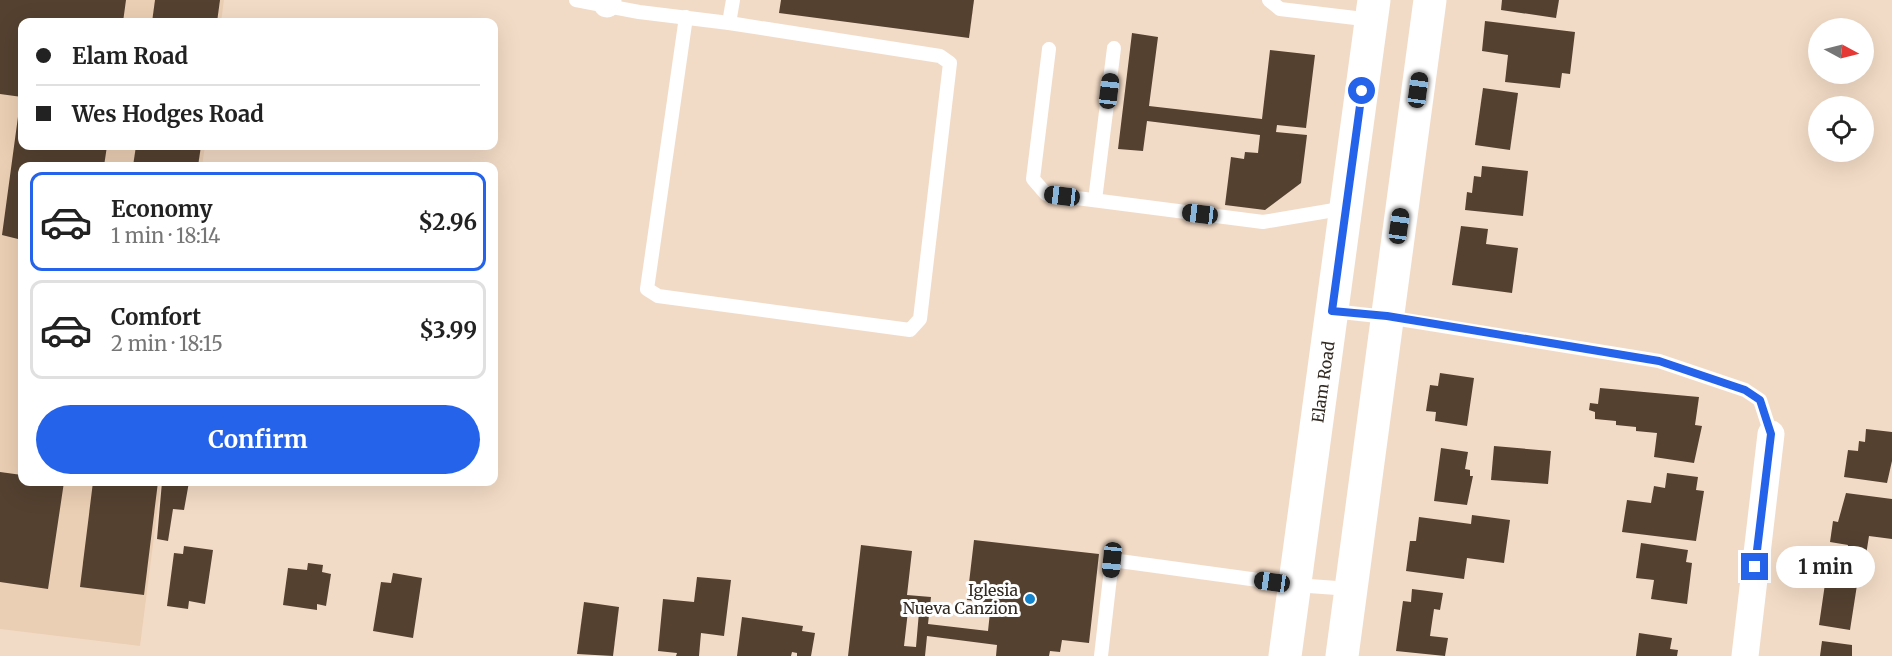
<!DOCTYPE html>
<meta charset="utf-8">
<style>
:root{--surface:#fff;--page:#f6f6f6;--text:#222;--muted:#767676;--line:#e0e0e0;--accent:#2563eb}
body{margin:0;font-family:Merriweather,serif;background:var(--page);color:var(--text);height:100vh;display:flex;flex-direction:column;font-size:22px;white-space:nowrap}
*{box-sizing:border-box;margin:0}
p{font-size:20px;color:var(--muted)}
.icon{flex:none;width:33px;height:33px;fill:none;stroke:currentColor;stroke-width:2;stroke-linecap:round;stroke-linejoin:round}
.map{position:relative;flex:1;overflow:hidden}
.drawer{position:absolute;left:18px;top:162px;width:480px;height:324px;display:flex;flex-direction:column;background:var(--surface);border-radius:12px;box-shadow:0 6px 24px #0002}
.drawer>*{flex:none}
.hud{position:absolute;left:18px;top:18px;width:480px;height:132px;border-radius:12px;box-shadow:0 6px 24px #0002;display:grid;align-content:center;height:132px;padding:0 18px;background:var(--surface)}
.needle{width:39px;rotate:97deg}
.fabs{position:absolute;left:1808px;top:18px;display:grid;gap:12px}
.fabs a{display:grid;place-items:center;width:66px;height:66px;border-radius:50%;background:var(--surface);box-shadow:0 6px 24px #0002;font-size:30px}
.end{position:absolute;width:27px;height:27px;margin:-14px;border:8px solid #2563eb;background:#fff;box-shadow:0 0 0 3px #fff}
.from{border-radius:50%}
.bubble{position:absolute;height:42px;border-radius:21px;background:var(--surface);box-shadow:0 6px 24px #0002;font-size:20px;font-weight:700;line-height:42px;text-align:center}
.car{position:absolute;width:18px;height:36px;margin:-18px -9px;border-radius:8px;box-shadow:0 0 4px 2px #0007;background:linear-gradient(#222 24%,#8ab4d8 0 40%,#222 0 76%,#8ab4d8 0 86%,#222 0)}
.hud b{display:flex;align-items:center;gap:21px;height:57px;font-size:22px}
.hud b+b{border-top:2px solid var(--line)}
.hud i{width:15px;height:15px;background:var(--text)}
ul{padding:10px 0 0;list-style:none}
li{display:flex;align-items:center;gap:18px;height:99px;margin:0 12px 9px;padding:0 6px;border:3px solid var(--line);border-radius:12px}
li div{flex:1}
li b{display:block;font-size:22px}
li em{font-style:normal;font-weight:700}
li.active{border-color:var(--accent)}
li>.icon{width:54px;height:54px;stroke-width:1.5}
.cta{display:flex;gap:12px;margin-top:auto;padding:12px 18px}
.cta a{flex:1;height:69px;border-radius:36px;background:var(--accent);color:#fff;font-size:24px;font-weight:700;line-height:69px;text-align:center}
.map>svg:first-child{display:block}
</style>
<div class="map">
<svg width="1892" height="656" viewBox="0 0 1892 656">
<rect width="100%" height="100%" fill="#f2dbc6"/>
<!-- built -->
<path fill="#ebcfb4" d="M 0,0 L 224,0 L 221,22 L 22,22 L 22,146 L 205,146 L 202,166 L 22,166 L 22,482 L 161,482 L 140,646 L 0,629 Z"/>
<!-- building -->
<g fill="#544130" fill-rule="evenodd">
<path d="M 0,0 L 126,0 L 123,22 L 22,22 L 22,97 L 0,94 Z"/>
<path d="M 155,0 L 220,0 L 217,22 L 152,22 Z"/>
<path d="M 781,0 L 974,0 L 969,38 L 779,13 Z"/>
<path d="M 1502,0 L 1559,0 L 1556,18 L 1501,10 Z"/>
<path d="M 1485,21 L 1575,32 L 1570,74 L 1562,73 L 1560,88 L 1505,82 L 1508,55 L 1482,51 Z"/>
<path d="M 1132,33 L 1158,37 L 1149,106 L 1262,119 L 1270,50 L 1315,55 L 1306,128 L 1277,125 L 1276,132 L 1307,135 L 1301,183 L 1265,210 L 1225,205 L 1231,157 L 1244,159 L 1245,152 L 1258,153 L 1260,135 L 1147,121 L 1143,151 L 1118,149 Z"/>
<path d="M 1483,88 L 1518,93 L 1510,150 L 1475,145 Z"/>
<path d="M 20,102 L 22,102 L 22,146 L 107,146 L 104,166 L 22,166 L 22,240 L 2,235 Z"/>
<path d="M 136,146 L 201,146 L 198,166 L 133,166 Z"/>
<path d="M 1482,166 L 1528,171 L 1523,216 L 1465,210 L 1467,192 L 1472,193 L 1474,176 L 1481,177 Z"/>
<path d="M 1461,226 L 1488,229 L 1486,244 L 1518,248 L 1512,293 L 1452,285 Z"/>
<path d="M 1440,373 L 1474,378 L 1467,426 L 1435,421 L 1436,412 L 1426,411 L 1430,385 L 1438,386 Z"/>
<path d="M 1600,388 L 1699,397 L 1695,425 L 1702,426 L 1694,463 L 1654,457 L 1657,433 L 1636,431 L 1636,427 L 1616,425 L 1616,421 L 1595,419 L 1595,412 L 1589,410 L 1590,403 L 1598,404 Z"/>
<path d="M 1866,429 L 1892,432 L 1892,461 L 1887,483 L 1844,477 L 1848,450 L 1858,451 L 1859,441 L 1865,442 Z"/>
<path d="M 1494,446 L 1551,451 L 1548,484 L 1491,480 Z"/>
<path d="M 1441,448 L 1468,452 L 1465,469 L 1470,470 L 1470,476 L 1473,476 L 1467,505 L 1434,501 Z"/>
<path d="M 0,472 L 22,475 L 22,482 L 64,482 L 48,589 L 0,582 Z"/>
<path d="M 1667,473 L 1698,477 L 1696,490 L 1704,491 L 1696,541 L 1622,532 L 1627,500 L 1651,503 L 1654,486 L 1665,488 Z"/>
<path d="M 93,482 L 158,482 L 144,595 L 80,587 Z"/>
<path d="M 162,482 L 189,482 L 184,510 L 173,509 L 168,541 L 157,539 Z"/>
<path d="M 1846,493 L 1892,499 L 1892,539 L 1869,536 L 1866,555 L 1847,552 L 1848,545 L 1830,542 L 1833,521 L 1838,522 Z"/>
<path d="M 1472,515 L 1510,520 L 1504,563 L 1467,558 L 1464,579 L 1406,571 L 1410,541 L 1416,541 L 1419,517 L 1471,524 Z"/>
<path d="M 974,540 L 1099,554 L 1089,643 L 1062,640 L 1060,652 L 1050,651 L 1049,656 L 996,656 L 997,645 L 927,636 L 925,656 L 848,656 L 861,545 L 912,551 L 907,595 L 931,597 L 928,624 L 988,631 L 991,603 L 967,600 ZM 908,611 L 919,612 L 916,647 L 904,646 Z"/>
<path d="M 1641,543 L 1688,550 L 1686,562 L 1692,563 L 1687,604 L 1651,599 L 1654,580 L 1636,578 Z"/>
<path d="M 184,546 L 213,550 L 205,604 L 189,601 L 188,609 L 167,606 L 174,553 L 183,554 Z"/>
<path d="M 308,563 L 323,565 L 322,572 L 331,574 L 326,606 L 317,604 L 317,610 L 283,605 L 288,568 L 307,570 Z"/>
<path d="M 1834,565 L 1865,570 L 1863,586 L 1857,585 L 1850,630 L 1819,625 L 1826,577 L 1832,578 Z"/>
<path d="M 393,573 L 422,578 L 413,638 L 373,631 L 381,582 L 391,583 Z"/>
<path d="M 697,577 L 731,580 L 724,636 L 701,633 L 699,656 L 676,656 L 677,653 L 658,651 L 663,599 L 694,602 Z"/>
<path d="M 1412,589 L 1443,593 L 1440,610 L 1434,609 L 1430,636 L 1448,638 L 1445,656 L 1396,651 L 1403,601 L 1411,602 Z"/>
<path d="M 584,602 L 619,607 L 613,656 L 577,654 Z"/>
<path d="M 742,617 L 803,626 L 802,631 L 815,633 L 811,656 L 797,656 L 797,653 L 792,652 L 791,656 L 737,656 Z"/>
<path d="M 1639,633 L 1672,638 L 1670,649 L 1678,650 L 1677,656 L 1636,656 Z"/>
<path d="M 1822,641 L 1852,645 L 1852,656 L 1820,656 Z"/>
</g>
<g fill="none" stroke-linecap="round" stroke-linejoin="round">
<!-- lane -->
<g stroke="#fff" stroke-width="14">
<path d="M 576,0 L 639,12 L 729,23 L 733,0"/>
<path d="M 1269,0 L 1280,9 L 1372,20"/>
<path d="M 686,17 L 647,289 L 658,296 L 910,330 L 920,319 L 950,63 L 940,56 L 729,23"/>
<path d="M 1049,49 L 1033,179 L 1046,194 L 1263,222 L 1346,208"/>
<path d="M 1095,200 L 1114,48"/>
<path d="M 1332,311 L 1387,317 L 1659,361 L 1745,390 L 1760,400 L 1771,434"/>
<path d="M 1101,656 L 1112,560 L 1295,585 L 1351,589"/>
</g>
<!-- street -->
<g stroke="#fff" stroke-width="27">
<path d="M 607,4 L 608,0"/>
<path d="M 1745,656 L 1771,434"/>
</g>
<!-- secondary -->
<g stroke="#fff" stroke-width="33">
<path d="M 1285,656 L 1374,0"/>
<path d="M 1342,656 L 1430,0"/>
</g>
</g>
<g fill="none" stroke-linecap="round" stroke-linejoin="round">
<!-- route -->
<path stroke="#2563eb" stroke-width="8" d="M 1362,91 L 1332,311 L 1387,316 L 1659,361 L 1745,390 L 1760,400 L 1771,434 L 1755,567"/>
</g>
<!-- markers -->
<circle fill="#1283cc" stroke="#fff" stroke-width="2" cx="1030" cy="599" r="6"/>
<g text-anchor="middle" stroke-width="6" stroke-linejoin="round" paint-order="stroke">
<!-- street labels -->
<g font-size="16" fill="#322921" stroke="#fff">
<text transform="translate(1323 382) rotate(-82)" y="6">Elam Road</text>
</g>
<!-- poi labels -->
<g font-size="16" fill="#322921" stroke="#fff" text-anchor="end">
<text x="1018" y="596">Iglesia<tspan x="1018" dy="18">Nueva Canzion</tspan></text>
</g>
</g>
</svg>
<div class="fabs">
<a><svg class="needle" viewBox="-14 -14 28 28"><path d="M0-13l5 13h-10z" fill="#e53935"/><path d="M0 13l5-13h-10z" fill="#767676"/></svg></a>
<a><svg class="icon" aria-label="locate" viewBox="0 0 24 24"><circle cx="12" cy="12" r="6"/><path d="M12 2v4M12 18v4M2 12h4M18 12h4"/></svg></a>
</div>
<i class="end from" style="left:1362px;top:91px"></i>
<i class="end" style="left:1755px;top:567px"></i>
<div class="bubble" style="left:1776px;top:546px;width:99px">1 min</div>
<i class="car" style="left:1418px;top:90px;rotate:8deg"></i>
<i class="car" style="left:1109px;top:91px;rotate:7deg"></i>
<i class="car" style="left:1062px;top:196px;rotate:277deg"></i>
<i class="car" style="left:1200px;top:214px;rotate:277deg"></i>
<i class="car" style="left:1399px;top:226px;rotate:8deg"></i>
<i class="car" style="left:1112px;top:560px;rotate:186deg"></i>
<i class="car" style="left:1272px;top:582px;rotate:278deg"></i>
<div class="hud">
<b><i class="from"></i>Elam Road</b>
<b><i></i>Wes Hodges Road</b>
</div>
<section class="drawer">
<ul>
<li class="active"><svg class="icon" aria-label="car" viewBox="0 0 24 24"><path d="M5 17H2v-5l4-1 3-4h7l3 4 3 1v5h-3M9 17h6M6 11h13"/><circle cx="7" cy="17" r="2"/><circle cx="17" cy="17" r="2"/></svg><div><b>Economy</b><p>1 min · 18:14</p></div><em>$2.96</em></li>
<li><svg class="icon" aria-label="car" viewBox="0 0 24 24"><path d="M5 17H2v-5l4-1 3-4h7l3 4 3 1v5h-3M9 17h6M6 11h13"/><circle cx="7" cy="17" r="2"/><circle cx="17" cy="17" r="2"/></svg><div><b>Comfort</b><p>2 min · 18:15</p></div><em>$3.99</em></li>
</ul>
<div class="cta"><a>Confirm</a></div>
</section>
</div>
